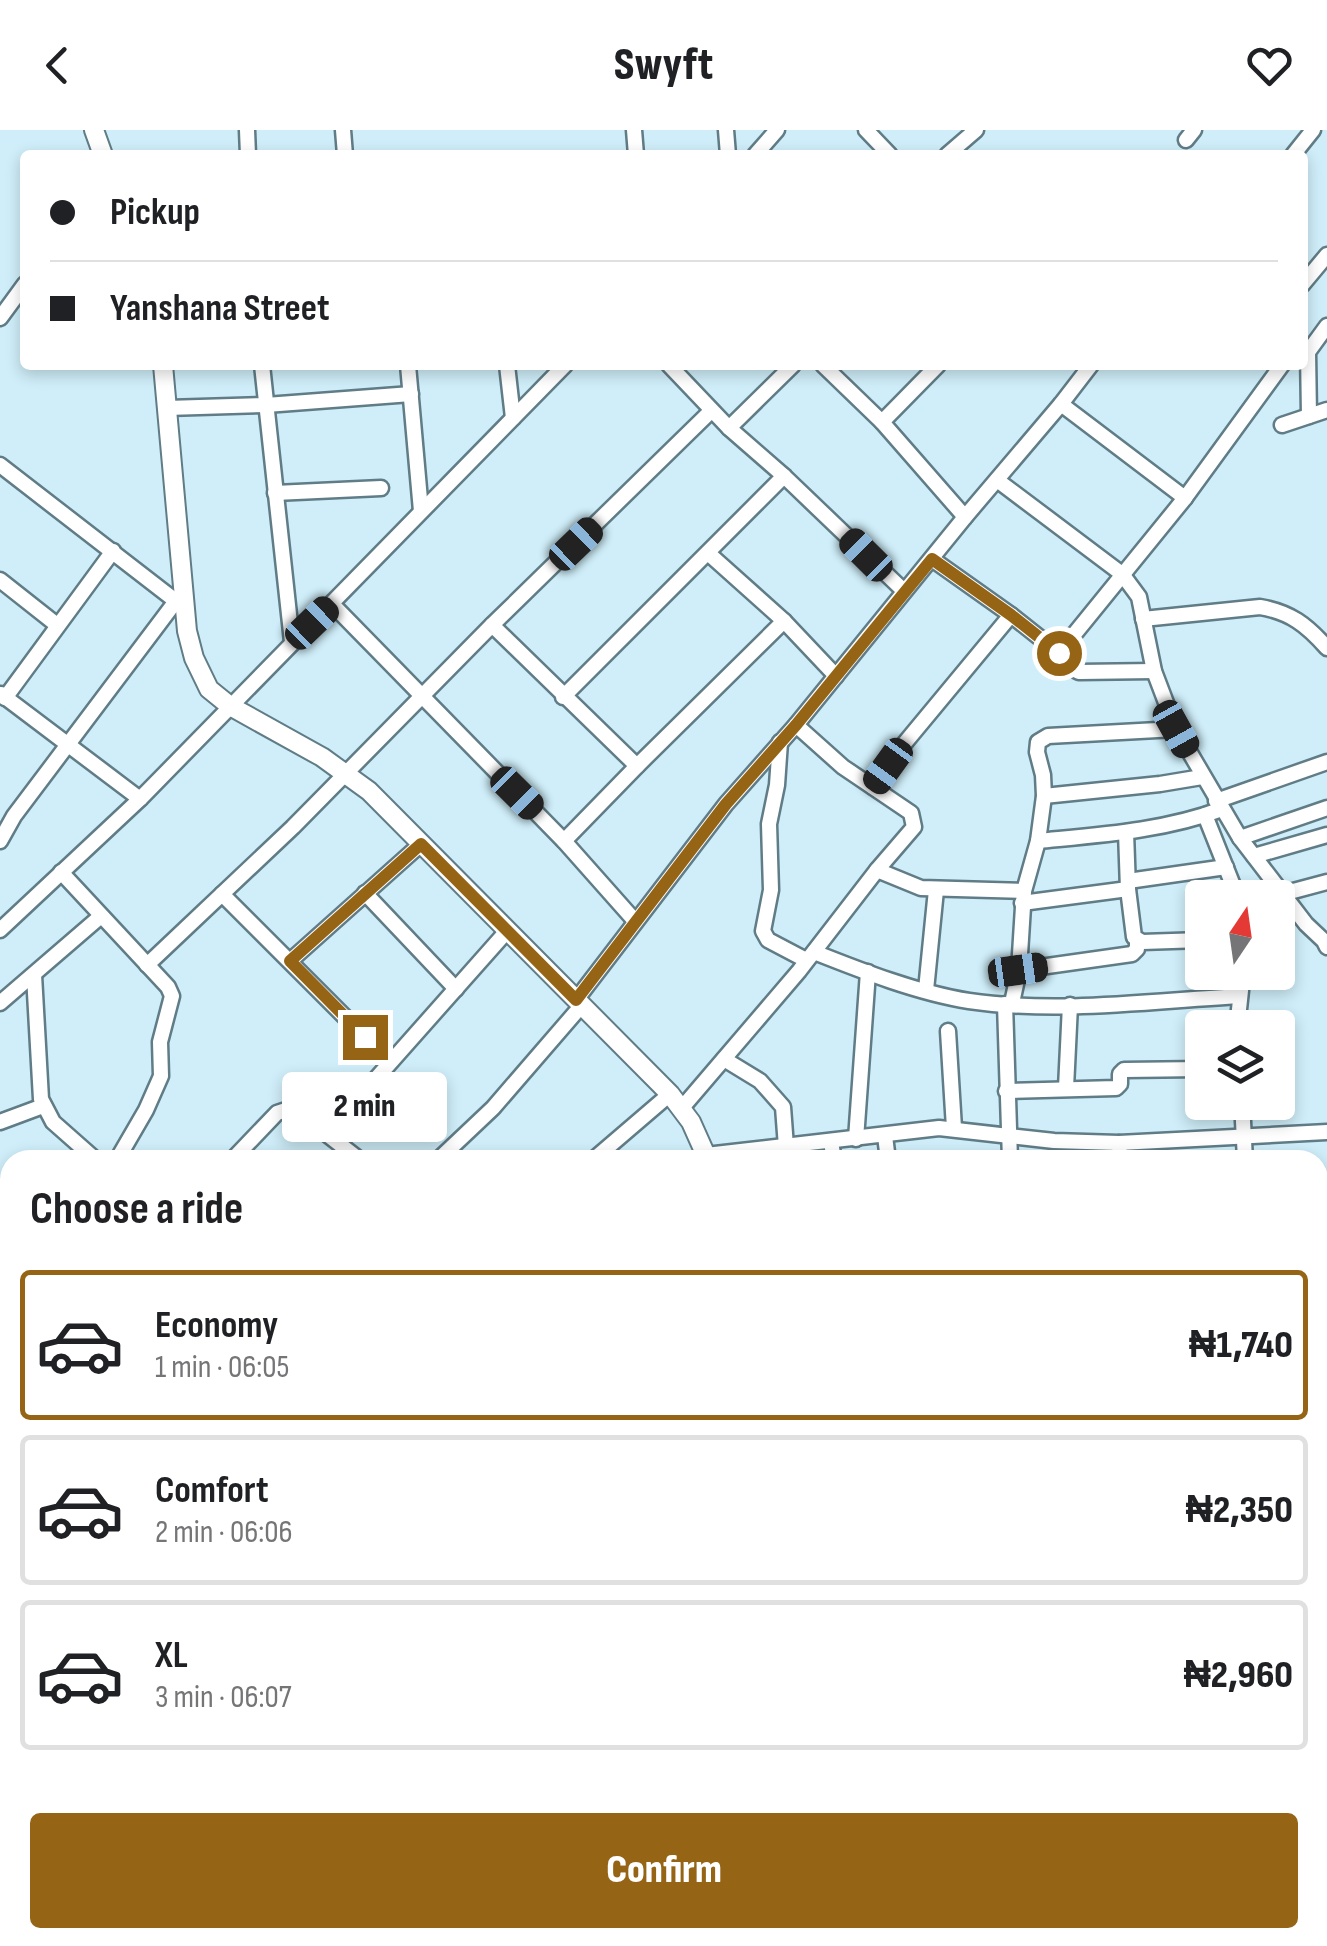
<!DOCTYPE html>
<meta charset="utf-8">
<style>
:root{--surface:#fff;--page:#f6f6f6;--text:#202124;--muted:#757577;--line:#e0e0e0;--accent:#956415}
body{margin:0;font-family:"Sofia Sans Condensed",sans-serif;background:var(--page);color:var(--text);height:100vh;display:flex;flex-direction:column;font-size:38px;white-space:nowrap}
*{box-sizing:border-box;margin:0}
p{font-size:32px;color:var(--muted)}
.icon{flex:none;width:55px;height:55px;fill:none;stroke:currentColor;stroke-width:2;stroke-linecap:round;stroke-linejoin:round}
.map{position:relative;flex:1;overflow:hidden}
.sheet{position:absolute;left:0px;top:1020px;width:1328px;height:798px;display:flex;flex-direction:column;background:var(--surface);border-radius:30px 30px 0 0;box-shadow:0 5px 15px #0003}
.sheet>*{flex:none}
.top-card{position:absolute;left:20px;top:20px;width:1288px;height:220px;border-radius:10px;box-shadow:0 5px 15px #0003;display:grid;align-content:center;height:220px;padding:0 30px;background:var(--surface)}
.needle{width:65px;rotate:13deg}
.controls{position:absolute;left:1185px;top:750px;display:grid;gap:20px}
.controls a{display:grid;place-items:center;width:110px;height:110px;border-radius:10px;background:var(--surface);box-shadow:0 5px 15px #0003;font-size:50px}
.end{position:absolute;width:45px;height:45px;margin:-22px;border:12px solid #956415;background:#fff;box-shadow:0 0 0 5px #fff}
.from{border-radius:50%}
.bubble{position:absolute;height:70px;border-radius:10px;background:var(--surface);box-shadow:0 5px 15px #0003;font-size:32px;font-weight:800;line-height:70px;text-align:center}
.car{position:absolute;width:30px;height:60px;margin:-30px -15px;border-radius:12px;box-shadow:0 0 8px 2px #0007;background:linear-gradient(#222 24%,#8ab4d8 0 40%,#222 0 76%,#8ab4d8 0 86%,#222 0)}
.top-card b{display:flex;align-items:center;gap:35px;height:95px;font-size:38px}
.top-card b+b{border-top:2px solid var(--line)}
.top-card i{width:25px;height:25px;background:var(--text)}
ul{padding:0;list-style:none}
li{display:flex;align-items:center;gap:30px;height:150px;margin:0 20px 15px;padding:0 10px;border:5px solid var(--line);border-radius:10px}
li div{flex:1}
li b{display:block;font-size:38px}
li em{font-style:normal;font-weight:800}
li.current{border-color:var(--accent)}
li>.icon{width:90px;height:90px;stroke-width:1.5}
h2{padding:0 30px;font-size:45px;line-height:120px}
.cta{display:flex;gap:20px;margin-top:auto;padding:20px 30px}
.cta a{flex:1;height:115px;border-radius:10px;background:var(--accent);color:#fff;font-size:40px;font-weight:800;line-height:115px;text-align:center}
header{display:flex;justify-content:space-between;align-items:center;height:130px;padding:0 30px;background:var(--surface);font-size:45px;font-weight:800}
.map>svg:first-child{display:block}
</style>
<header><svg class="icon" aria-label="back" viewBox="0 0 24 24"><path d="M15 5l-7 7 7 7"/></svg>Swyft<svg class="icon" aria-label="heart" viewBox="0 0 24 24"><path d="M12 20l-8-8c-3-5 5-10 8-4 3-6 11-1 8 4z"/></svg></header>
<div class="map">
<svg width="1327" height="1816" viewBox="0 0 1327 1816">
<rect width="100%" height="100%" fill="#cfeef9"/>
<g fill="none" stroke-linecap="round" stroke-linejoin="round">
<!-- minor casing -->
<g stroke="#607c86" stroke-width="19">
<g id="minor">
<path d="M 247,0 L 248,25"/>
<path d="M 343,0 L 345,25"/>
<path d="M 634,0 L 636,25"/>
<path d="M 726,0 L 728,25"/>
<path d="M 866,0 L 890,25"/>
<path d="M 1186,10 L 1194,0"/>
<path d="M 755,25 L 777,0"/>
<path d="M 947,25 L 976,0"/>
<path d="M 1293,25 L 1313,0"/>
<path d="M 1302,155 L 1327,125"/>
<path d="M 0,188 L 25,154"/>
<path d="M 262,235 L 292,512"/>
<path d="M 408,235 L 421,381"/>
<path d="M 507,235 L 513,288"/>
<path d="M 669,235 L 729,298 L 784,346 L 904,461"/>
<path d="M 823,235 L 882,292 L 965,387"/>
<path d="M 1061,274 L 1185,368"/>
<path d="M 167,278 L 266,275 L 411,264"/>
<path d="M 1309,286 L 1308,222 L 1327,196"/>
<path d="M 882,292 L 938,235"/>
<path d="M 1282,295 L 1327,280"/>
<path d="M 729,298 L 793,235"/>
<path d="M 0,335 L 181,475"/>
<path d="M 997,350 L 1122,444 L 1139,467 L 1154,541 L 1176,599 L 1240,708 L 1306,794 L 1324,811 L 1327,817"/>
<path d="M 275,363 L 381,358"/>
<path d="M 708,423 L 784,491 L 836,546"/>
<path d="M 932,429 L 1011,485 L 1059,523 L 1069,537 L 1079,542 L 1154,541"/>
<path d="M 0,450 L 57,495"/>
<path d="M 332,474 L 564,711 L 635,791"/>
<path d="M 1143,489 L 1260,477 C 1290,482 1307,495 1327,518"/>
<path d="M 492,495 L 637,636"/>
<path d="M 1059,523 L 1185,368 L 1282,235"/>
<path d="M 1,564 L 140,669"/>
<path d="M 563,567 L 784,346"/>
<path d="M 5,568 L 113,421"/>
<path d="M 780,612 L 777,655 L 769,694 L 771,760 L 763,801 L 768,810 L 806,830"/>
<path d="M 873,657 L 904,614 L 1011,485"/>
<path d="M 1044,666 L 1160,654 L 1202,647"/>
<path d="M 1216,671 L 1327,632"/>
<path d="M 1205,685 L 1238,768"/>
<path d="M 1126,702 L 1128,759 L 1134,807 L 1142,812 L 1202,810"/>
<path d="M 1240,708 L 1327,678"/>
<path d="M 0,711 L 14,686 L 176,471"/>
<path d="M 564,711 L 637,636 L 784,491"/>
<path d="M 1038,711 C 1099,705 1164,701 1222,679"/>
<path d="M 1254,726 L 1327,705"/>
<path d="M 877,740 L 921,758 L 1024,761"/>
<path d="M 61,742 L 168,857 L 172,866 L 160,912 L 161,946 L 146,980 L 117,1030"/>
<path d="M 1128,751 L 1226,737"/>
<path d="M 365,763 L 456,859"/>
<path d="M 222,764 L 390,932"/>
<path d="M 1282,764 L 1327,752"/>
<path d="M 1022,773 L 1128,759"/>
<path d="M 0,800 L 140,669 L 565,235"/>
<path d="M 814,822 C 862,841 918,863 969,871 C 1058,884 1151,871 1240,866"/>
<path d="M 290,831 L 421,714"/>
<path d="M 147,835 L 293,697 L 492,495 L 711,281"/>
<path d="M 1019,840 L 1132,824 L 1137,819 L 1137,811"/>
<path d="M 34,845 L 41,969 L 53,992 L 96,1030"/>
<path d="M 926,860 L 936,760"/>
<path d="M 576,870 L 726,674 L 796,595 L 965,387 L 1061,274 L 1091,235"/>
<path d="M 0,873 L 101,786"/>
<path d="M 1012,873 L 1019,840 L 1024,761 L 1038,711 L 1044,666 L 1043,645 L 1037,622 L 1038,612 L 1048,606 L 1176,599"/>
<path d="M 1005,874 L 1010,1030"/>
<path d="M 1237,898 L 1243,842"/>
<path d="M 948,901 L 954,998"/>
<path d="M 724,929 L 760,951 L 783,977 L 787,1030"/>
<path d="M 1066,958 L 1070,875"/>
<path d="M 1006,961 L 1116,958 L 1120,954 L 1120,944 L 1124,940 L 1202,939"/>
<path d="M 1242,972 L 1245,1030"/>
<path d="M 681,979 L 799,841 L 877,740 L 914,697 L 911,683 L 843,637 L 796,595"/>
<path d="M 0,992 L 43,976"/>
<path d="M 327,1004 L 507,801"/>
<path d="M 885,1006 L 888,1030"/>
<path d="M 856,1009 L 868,842"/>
<path d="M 831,1012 L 834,1030"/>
<path d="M 1119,1013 L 1120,1030"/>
<path d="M 706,1025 L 939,998 L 1054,1011 L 1119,1013 L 1327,1002"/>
<path d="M 232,1030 L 277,983 L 286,980 L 297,981 L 360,1030"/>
<path d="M 438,1030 L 493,978 L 582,875"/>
<path d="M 593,1030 L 670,964"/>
<path d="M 1318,1075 L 1327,1075"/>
<path d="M 0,1113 L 10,1112"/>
<path d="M 1318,1180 L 1327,1167"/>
<path d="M 0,1208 L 10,1207"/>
<path d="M 1318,1218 L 1327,1219"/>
<path d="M 1318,1294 L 1327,1294"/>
<path d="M 0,1347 L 10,1342"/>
<path d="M 1318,1361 L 1327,1361"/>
<path d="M 1318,1439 L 1327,1438"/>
<path d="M 1318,1469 L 1327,1500"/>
<path d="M 0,1484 L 10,1481"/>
<path d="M 1318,1528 L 1327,1525"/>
<path d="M 0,1543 L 10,1541"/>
<path d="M 0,1590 L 10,1592"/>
<path d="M 1318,1595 L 1327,1598"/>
<path d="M 1318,1724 L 1327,1723"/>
<path d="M 0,1763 L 10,1762"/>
<path d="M 1318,1769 L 1327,1769"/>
<path d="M 179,1808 L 180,1816"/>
<path d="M 218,1808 L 219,1816"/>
<path d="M 494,1808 L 498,1816"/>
<path d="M 566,1808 L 569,1816"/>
<path d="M 649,1808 L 651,1816"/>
<path d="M 742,1808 L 743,1816"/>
<path d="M 854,1808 L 854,1816"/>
<path d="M 1063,1808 L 1063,1816"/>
<path d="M 1127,1808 L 1128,1816"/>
<path d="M 1237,1808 L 1239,1816"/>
<path d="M 129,1816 L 130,1808"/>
<path d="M 270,1816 L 270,1808"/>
<path d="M 411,1816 L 455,1808"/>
<path d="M 804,1816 L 805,1808"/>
<path d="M 967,1816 L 967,1808"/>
</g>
</g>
<!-- tertiary casing -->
<g stroke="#607c86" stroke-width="22">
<g id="tertiary">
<path d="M 94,0 L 103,25"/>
<path d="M 163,235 L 187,501 L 194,528 L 209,559 L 230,576 L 322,627 L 369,661 L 670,964 L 691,992 L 708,1030"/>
<path d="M 895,1808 L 901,1816"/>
</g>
</g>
<!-- minor -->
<use href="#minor" stroke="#fff" stroke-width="14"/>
<!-- tertiary -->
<use href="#tertiary" stroke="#fff" stroke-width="18"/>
</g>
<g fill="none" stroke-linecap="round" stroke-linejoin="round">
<!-- route -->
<path stroke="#956415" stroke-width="12" d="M 365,907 L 290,831 L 421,714 L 576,870 L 726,674 L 796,595 L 932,429 L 1011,485 L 1059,523"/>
</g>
</svg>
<div class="controls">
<a><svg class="needle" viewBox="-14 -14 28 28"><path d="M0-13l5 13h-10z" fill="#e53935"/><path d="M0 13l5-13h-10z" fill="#757577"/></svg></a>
<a><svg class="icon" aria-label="layers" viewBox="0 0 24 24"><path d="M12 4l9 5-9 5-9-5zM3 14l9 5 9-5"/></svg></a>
</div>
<i class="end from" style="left:1059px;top:523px"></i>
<i class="end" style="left:365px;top:907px"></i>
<div class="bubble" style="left:282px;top:942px;width:165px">2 min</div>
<i class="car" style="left:576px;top:414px;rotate:46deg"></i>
<i class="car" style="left:866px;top:425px;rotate:315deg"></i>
<i class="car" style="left:312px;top:493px;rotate:46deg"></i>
<i class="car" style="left:1176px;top:599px;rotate:151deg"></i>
<i class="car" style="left:888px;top:636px;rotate:216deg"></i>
<i class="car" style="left:517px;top:663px;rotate:135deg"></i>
<i class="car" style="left:1018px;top:840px;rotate:82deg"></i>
<div class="top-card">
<b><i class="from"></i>Pickup</b>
<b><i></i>Yanshana Street</b>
</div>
<section class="sheet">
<h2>Choose a ride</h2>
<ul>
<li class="current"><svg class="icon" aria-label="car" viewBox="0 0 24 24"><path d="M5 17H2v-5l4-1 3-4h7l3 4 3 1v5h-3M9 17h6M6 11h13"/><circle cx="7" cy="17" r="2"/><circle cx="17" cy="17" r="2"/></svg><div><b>Economy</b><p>1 min · 06:05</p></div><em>₦1,740</em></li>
<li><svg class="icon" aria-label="car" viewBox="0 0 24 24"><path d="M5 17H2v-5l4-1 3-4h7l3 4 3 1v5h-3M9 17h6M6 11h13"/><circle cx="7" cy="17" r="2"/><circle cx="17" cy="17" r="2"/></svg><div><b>Comfort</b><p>2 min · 06:06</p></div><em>₦2,350</em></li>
<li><svg class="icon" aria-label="car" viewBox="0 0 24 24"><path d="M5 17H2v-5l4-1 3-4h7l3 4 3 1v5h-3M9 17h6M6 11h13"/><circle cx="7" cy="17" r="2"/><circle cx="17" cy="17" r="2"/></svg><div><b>XL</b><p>3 min · 06:07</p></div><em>₦2,960</em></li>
</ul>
<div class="cta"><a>Confirm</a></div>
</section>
</div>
